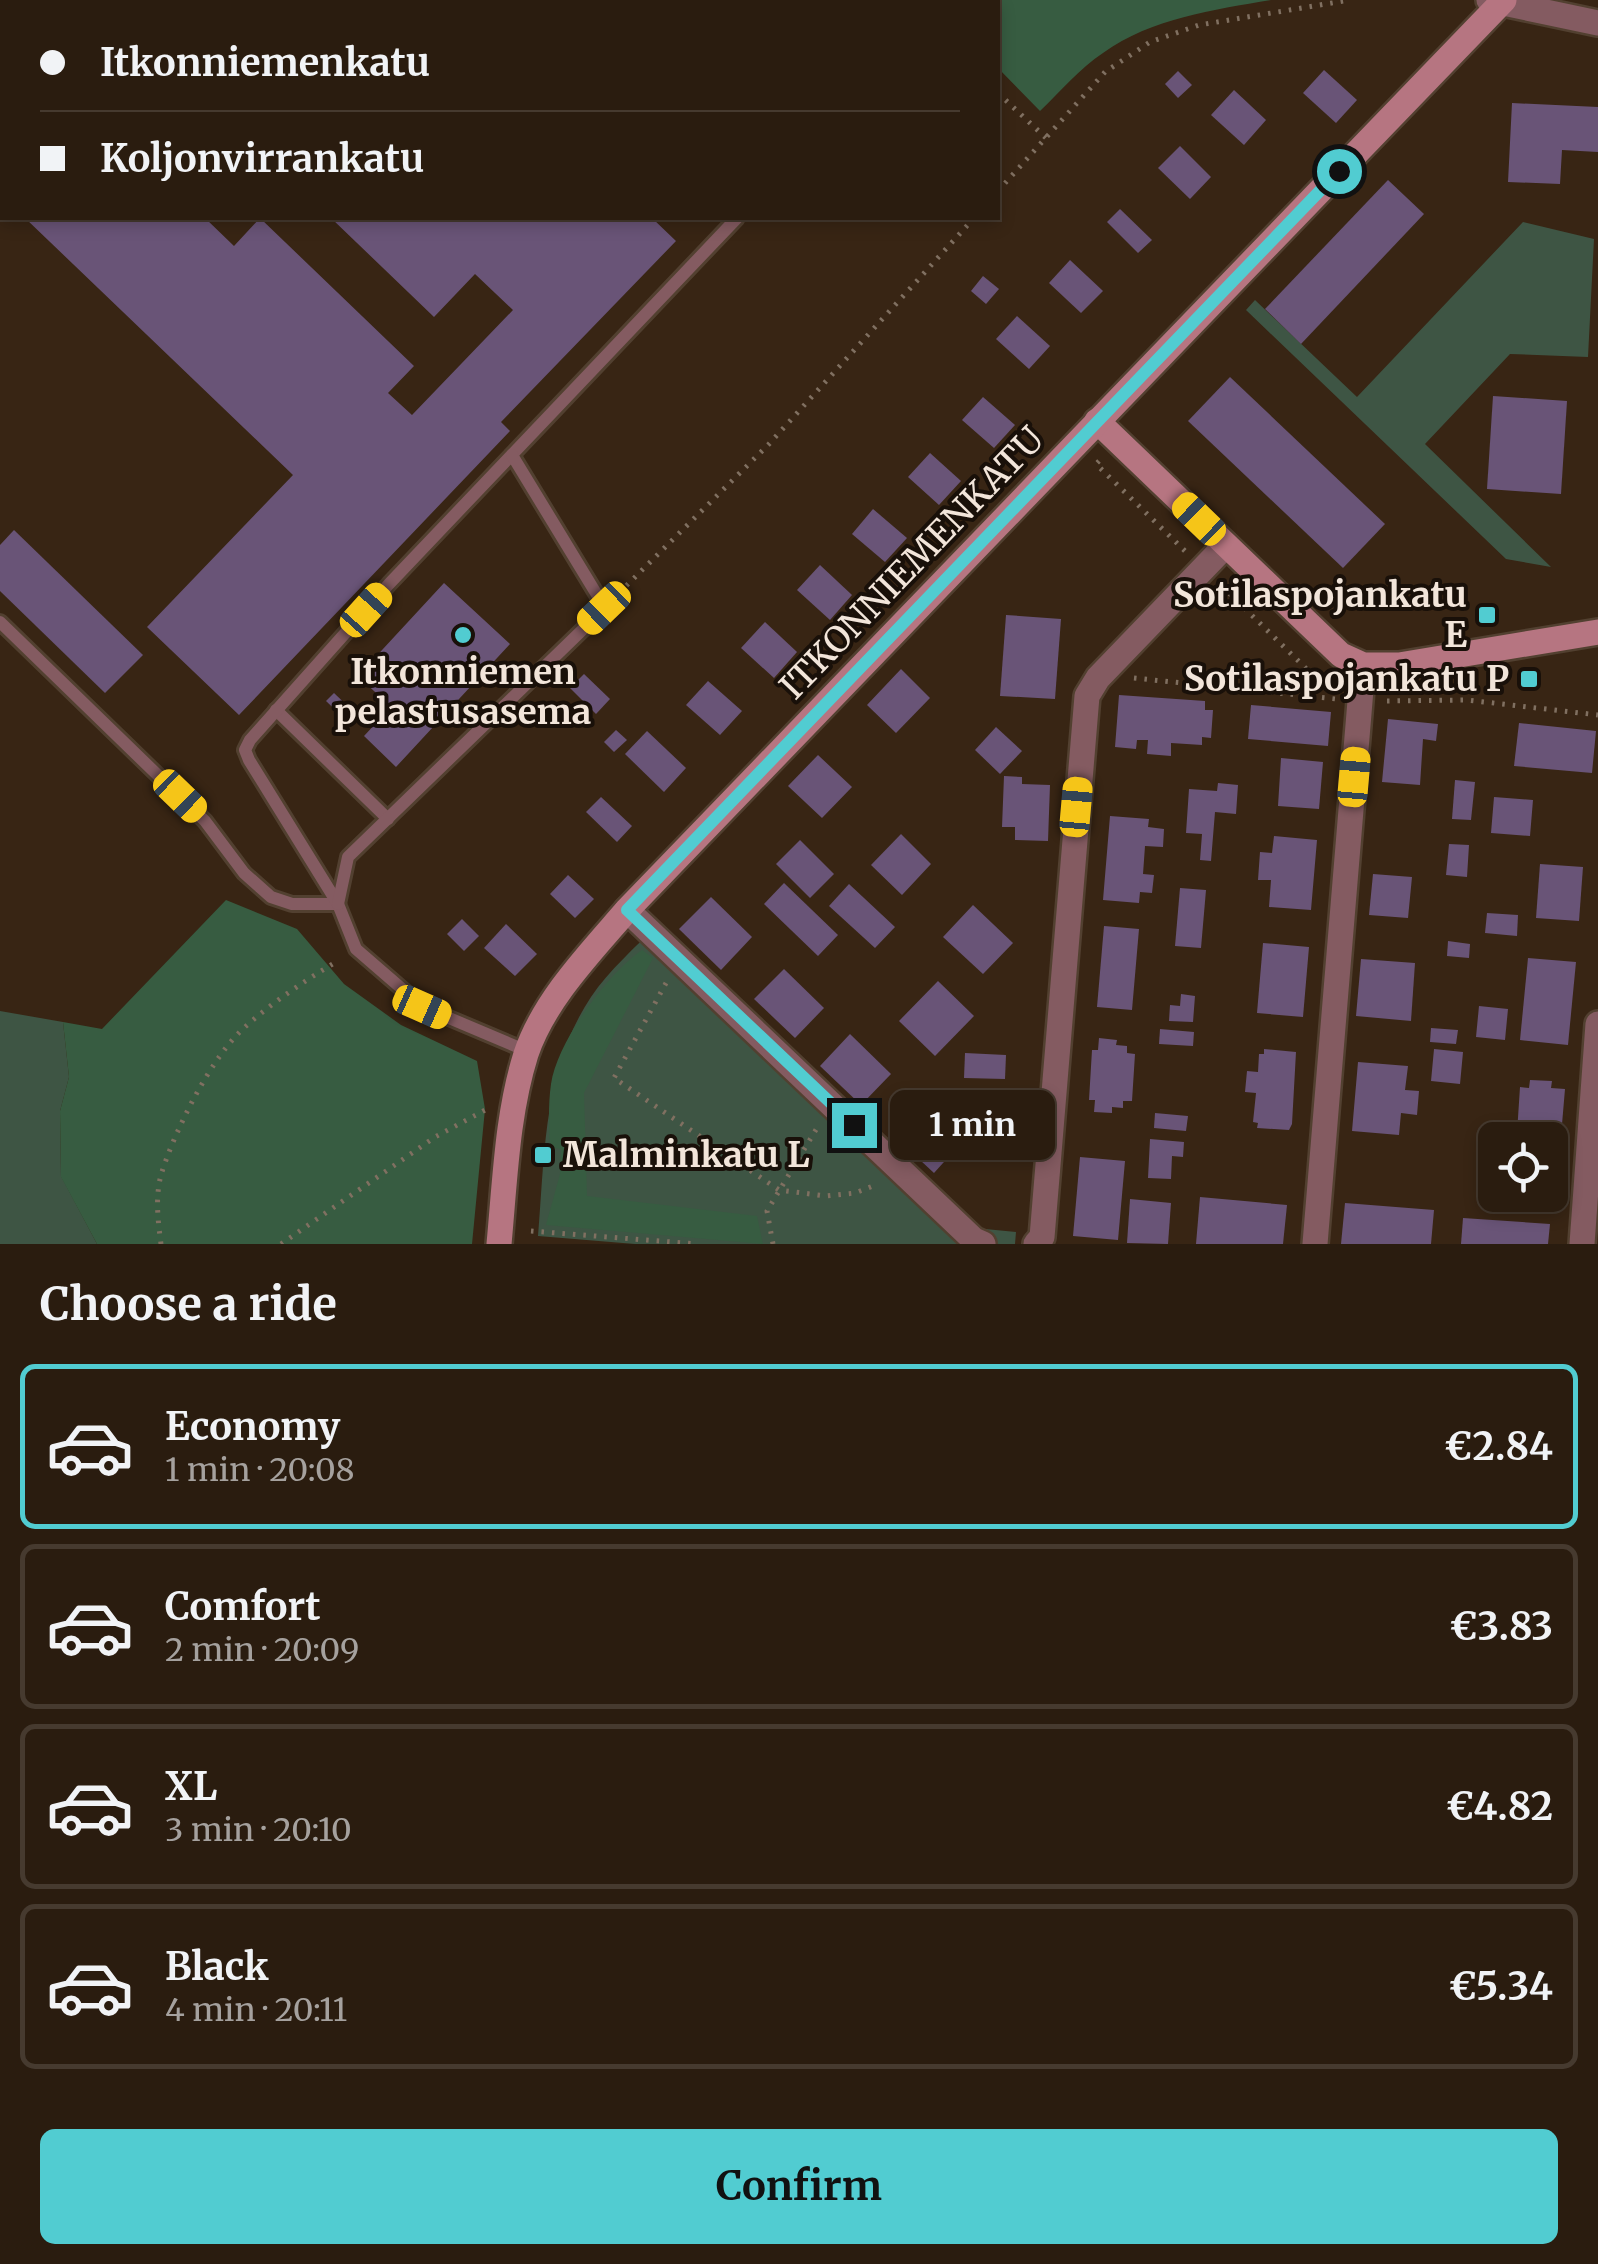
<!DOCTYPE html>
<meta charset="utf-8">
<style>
:root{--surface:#2a1c0f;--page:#36291d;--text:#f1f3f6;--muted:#a5a19e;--line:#463a2f;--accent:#51ccd1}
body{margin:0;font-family:Merriweather,serif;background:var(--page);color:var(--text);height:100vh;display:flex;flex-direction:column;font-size:38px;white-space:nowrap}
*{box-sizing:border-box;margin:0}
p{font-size:32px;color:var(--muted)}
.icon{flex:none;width:55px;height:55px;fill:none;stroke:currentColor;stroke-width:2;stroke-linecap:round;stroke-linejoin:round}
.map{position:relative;height:1244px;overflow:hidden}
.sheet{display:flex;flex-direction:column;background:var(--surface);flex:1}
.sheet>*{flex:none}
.top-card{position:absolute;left:0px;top:0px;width:1000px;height:220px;box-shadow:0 5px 15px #0003,0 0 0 2px var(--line);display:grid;align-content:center;height:220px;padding:0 40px;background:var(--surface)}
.buttons{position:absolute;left:1478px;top:1122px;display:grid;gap:20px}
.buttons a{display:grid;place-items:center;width:90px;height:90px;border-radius:15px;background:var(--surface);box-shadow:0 5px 15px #0003,0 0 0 2px var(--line);font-size:50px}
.end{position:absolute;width:45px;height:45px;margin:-22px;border:12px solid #51ccd1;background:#111;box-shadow:0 0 0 5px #111}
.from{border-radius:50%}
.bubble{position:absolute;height:70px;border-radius:15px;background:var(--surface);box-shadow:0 5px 15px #0003,0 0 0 2px var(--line);font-size:32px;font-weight:700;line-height:70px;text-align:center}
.car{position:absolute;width:30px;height:60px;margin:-30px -15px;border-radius:12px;box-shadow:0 0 8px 2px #0007;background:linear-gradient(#f5c518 24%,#345 0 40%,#f5c518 0 76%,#345 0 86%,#f5c518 0)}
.top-card b{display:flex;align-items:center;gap:35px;height:95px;font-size:38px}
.top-card b+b{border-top:2px solid var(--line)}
.top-card i{width:25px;height:25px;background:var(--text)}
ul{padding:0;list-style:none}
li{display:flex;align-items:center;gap:30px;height:165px;margin:0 20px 15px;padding:0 20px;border:5px solid var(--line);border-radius:15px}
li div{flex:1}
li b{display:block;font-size:38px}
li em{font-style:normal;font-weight:700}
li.active{border-color:var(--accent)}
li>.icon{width:90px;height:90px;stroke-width:1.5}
h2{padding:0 40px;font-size:45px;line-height:120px}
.action{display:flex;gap:20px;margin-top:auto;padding:20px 40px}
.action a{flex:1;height:115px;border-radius:15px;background:var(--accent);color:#111;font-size:40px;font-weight:700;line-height:115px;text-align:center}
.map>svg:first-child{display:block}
</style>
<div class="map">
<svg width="1598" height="1244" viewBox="0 0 1598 1244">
<rect width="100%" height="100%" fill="#382514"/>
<!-- green -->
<g fill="#3e5544">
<path d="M 1523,222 L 1594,239 L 1588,357 L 1510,354 L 1425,444 L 1551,567 L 1506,559 L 1246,310 L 1255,300 L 1357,397 Z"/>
<path d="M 659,923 L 975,1228 L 1016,1232 L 1015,1244 L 635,1244 L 538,1236 C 545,1154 543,1069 591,997 C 609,970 636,947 659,923 Z"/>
<path d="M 0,1011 L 63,1022 L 69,1077 L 60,1111 L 61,1176 L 97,1244 L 0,1244 Z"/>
</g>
<!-- forest -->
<g fill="#375c41">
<path d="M 945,0 L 1271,0 C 1213,10 1152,18 1103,53 C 1080,68 1060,92 1040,111 L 998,68 L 998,2 Z"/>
<path d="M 226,900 L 297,929 L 344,984 L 401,1025 L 477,1061 L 485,1109 L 472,1244 L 97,1244 L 61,1177 L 60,1111 L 69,1077 L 63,1022 L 102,1029 Z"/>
<path d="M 642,950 L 653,958 L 584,1093 L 587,1196 L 757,1216 L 763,1244 L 546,1225 L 560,1174 L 561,1149 L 550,1147 C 549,1127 548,1105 551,1084 C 557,1042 607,974 642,950 Z"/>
</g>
<!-- building -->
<g fill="#695477">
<path d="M 1324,70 L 1357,100 L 1336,123 L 1303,93 Z"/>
<path d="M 1178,71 L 1192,85 L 1178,98 L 1165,84 Z"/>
<path d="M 1234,90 L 1266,120 L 1244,145 L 1211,115 Z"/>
<path d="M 1512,103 L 1598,107 L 1598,152 L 1562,150 L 1560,184 L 1508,182 Z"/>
<path d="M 1180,146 L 1211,177 L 1190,199 L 1158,168 Z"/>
<path d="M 1388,180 L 1424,214 L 1301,344 L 1265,309 Z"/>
<path d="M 1120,209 L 1152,240 L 1138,253 L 1107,222 Z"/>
<path d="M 25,218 L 205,218 L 234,246 L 260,218 L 414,366 L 388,393 L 412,415 L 513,310 L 475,274 L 434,317 L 331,218 L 652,218 L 676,241 L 501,422 L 510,431 L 239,715 L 147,627 L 293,475 Z"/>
<path d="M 1070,260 L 1103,291 L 1081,313 L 1049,283 Z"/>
<path d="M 983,276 L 999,289 L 986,304 L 971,291 Z"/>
<path d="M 1017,316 L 1050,346 L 1029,369 L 996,339 Z"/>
<path d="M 1230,377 L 1385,524 L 1343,568 L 1188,421 Z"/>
<path d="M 1493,396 L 1567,401 L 1561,494 L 1487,489 Z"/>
<path d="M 983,397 L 1015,425 L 994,448 L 962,420 Z"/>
<path d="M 930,453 L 961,481 L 939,505 L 908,477 Z"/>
<path d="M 873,509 L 907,538 L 885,562 L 852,534 Z"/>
<path d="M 14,530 L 143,655 L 105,693 L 0,591 L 0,545 Z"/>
<path d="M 820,565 L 852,595 L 830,620 L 797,590 Z"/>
<path d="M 444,583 L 510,644 L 396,767 L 364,736 L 391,707 L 358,676 Z"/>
<path d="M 1006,615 L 1061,619 L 1055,699 L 1000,696 Z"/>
<path d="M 765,622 L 797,652 L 774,678 L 741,648 Z"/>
<path d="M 901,669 L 930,698 L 896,733 L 867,705 Z"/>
<path d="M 584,674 L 610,699 L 596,714 L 570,688 Z"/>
<path d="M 708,681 L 742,711 L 720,735 L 686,705 Z"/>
<path d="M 334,693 L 357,715 L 349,723 L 326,701 Z"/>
<path d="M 1119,695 L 1205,701 L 1205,710 L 1213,710 L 1211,738 L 1202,737 L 1202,745 L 1171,743 L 1171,756 L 1147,754 L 1148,740 L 1137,740 L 1136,749 L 1115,747 Z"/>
<path d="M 1251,705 L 1331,712 L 1328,746 L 1248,739 Z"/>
<path d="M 1388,719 L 1438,724 L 1436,741 L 1423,739 L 1420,785 L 1382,782 Z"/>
<path d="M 1519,723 L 1596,731 L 1592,773 L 1514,766 Z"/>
<path d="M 996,727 L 1022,751 L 1000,774 L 975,750 Z"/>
<path d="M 616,730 L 627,740 L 614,752 L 604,742 Z"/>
<path d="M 647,731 L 686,768 L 664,792 L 625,754 Z"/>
<path d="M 818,755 L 852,787 L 822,818 L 788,786 Z"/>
<path d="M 1281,758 L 1323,762 L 1319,809 L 1278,806 Z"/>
<path d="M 1004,776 L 1022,777 L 1022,784 L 1050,785 L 1048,841 L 1015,840 L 1015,827 L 1002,827 Z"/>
<path d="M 1455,780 L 1475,782 L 1471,820 L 1452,819 Z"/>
<path d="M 1218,783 L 1238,785 L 1236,814 L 1215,812 L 1211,861 L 1200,860 L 1202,834 L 1186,833 L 1189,789 L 1217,791 Z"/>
<path d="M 601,797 L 632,826 L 617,842 L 586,812 Z"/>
<path d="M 1494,797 L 1533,800 L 1530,836 L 1491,833 Z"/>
<path d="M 1110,816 L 1149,819 L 1148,827 L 1164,829 L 1163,847 L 1145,846 L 1143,874 L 1154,875 L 1152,893 L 1140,892 L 1139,903 L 1103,900 Z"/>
<path d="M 901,834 L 931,864 L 902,895 L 871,865 Z"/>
<path d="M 1274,836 L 1317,840 L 1311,910 L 1269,907 L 1271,880 L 1258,880 L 1260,852 L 1272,853 Z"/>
<path d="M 800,840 L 834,874 L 810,898 L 776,864 Z"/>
<path d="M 1449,844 L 1469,845 L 1467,877 L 1446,875 Z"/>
<path d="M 1540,864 L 1583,867 L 1579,921 L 1536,918 Z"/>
<path d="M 1373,874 L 1412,877 L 1408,918 L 1369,915 Z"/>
<path d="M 568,875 L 594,899 L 575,918 L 550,894 Z"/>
<path d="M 784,883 L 838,935 L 818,956 L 764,904 Z"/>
<path d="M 849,884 L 895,927 L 875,948 L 829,906 Z"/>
<path d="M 1180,888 L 1206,890 L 1201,948 L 1175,946 Z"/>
<path d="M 711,897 L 752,937 L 721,970 L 679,929 Z"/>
<path d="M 973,905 L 1013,943 L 983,974 L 943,937 Z"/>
<path d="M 1487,913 L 1518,915 L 1517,936 L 1485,933 Z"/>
<path d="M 462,919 L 479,936 L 464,951 L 447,934 Z"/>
<path d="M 506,924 L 537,954 L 515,976 L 484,948 Z"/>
<path d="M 1104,926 L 1139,929 L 1132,1010 L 1097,1007 Z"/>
<path d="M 1448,941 L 1470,944 L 1469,958 L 1447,956 Z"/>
<path d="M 1263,943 L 1309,947 L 1303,1017 L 1257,1013 Z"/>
<path d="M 1528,958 L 1576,962 L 1568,1045 L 1520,1040 Z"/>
<path d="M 1361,959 L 1415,963 L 1411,1021 L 1356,1016 Z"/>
<path d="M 784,969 L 824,1008 L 795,1038 L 754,999 Z"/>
<path d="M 938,981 L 974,1016 L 935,1056 L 899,1021 Z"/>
<path d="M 1181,994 L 1195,996 L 1193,1022 L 1169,1021 L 1170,1005 L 1180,1006 Z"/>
<path d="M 1479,1006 L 1508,1009 L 1505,1040 L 1476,1037 Z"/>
<path d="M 1431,1028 L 1458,1030 L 1456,1044 L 1430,1042 Z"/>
<path d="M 1160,1029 L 1194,1032 L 1193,1046 L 1159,1044 Z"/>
<path d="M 850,1034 L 891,1074 L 861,1105 L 820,1066 Z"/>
<path d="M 1099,1038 L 1117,1040 L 1116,1045 L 1127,1046 L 1127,1053 L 1135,1054 L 1132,1101 L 1123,1101 L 1123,1108 L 1112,1107 L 1112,1113 L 1094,1112 L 1095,1100 L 1089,1100 L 1092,1050 L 1098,1050 Z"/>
<path d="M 1264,1049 L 1296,1052 L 1292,1124 L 1289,1130 L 1257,1128 L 1258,1123 L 1253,1122 L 1256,1093 L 1245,1092 L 1247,1071 L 1258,1072 L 1259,1054 L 1264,1054 Z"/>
<path d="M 1434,1049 L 1463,1052 L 1460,1084 L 1431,1081 Z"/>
<path d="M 965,1053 L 1006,1055 L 1005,1079 L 964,1078 Z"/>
<path d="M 1358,1062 L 1408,1066 L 1405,1090 L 1419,1091 L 1417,1115 L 1401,1113 L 1399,1135 L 1352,1131 Z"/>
<path d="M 1530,1080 L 1552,1081 L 1551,1088 L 1565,1089 L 1561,1136 L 1517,1133 L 1520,1087 L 1529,1088 Z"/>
<path d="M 921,1104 L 962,1142 L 934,1173 L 893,1135 Z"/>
<path d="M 1155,1113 L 1188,1116 L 1186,1131 L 1154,1128 Z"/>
<path d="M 1150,1139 L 1184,1142 L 1183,1157 L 1172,1156 L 1171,1179 L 1148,1178 Z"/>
<path d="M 1080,1157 L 1125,1161 L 1118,1240 L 1073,1236 Z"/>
<path d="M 1200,1197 L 1287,1205 L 1283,1244 L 1196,1244 Z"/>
<path d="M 1130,1199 L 1171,1203 L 1168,1244 L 1127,1243 Z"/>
<path d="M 1345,1203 L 1434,1210 L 1431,1244 L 1341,1244 Z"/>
<path d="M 1463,1218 L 1550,1224 L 1548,1244 L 1461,1244 Z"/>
</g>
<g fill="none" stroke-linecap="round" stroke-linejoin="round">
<!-- lane casing -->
<g stroke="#524030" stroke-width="18">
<g id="lane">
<path d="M 919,0 L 920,2"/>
<path d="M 0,622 L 205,821 L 244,873 L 271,897 L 292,904 L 338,904 L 356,949 L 423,1007 L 527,1051"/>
<path d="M 276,710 L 388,819"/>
<path d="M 338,904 L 249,760 L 245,750 L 250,740 L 389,584 L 737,218"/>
<path d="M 338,904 L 348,857 L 605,608 L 512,455"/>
</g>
</g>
<!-- street casing -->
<g stroke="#524030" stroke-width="30">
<g id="street">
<path d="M 1489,0 L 1598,23"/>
<path d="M 627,910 L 974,1240 L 983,1244"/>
<path d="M 1036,1244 L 1042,1237 L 1087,696 L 1098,678 L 1226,545"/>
<path d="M 1315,1244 L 1363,665"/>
<path d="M 1582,1244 L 1598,1024"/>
</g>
</g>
<!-- secondary casing -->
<g stroke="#524030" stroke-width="30">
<g id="secondary">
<path d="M 1097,421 L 1341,655 L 1363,665 L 1399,665 L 1598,632"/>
<path d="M 499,1244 C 505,1181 507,1114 526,1054 C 544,1000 591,952 627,910 L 1504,0"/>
</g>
</g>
<!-- path -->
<g stroke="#807061" stroke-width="5" stroke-dasharray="2.5 8" stroke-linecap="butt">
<path d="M 998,93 L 1046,138"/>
<path d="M 998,191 L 1105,72 L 1150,42 L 1199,25 L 1350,0"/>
<path d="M 1099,461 L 1096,464 L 1185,551"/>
<path d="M 1222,586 L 1332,694"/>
<path d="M 619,593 L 769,444 L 974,218"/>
<path d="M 1134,678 L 1336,699"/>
<path d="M 1387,701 L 1467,700 L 1598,715"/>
<path d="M 666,983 L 614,1078 L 779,1190 L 826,1196 L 855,1193 L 878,1184"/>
<path d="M 531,1231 L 697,1244"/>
<path d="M 161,1244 C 158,1221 155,1198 161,1175 C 174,1132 211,1057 245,1027 C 274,1001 306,980 339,960"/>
<path d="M 281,1244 L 435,1137 L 487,1109"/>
<path d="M 773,1244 L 767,1211 L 817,1128"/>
</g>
<!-- lane -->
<use href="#lane" stroke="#845b61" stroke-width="12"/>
<!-- street -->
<use href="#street" stroke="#845b61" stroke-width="25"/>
<!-- secondary -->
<use href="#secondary" stroke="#b67581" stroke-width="25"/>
</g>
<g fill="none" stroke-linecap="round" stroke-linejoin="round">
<!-- route -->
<path stroke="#51ccd1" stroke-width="12" d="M 854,1125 L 627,910 L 1339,171"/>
</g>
<!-- markers -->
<g fill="#51ccd1" stroke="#191009" stroke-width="4">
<rect x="1477" y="605" width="20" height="20" rx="5"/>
<circle cx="463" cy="635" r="10"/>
<rect x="1519" y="669" width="20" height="20" rx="5"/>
<rect x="533" y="1145" width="20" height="20" rx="5"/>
</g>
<g text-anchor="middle" stroke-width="8" stroke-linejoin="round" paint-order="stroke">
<!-- street labels -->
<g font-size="35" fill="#f2e5da" stroke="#191009">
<text transform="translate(912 563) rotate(-46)" y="12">ITKONNIEMENKATU</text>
</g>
<!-- poi labels -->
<g font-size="35" font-weight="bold" fill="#f2e5da" stroke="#191009" text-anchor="end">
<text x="1467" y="607">Sotilaspojankatu<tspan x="1467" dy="40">E</tspan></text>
<text x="463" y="684" text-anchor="middle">Itkonniemen<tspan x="463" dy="40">pelastusasema</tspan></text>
<text x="1509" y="691">Sotilaspojankatu P</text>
<text x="563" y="1167" text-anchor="start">Malminkatu L</text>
</g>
</g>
</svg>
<div class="buttons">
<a><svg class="icon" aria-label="locate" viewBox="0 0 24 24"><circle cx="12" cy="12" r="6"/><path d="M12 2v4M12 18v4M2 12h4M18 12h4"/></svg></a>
</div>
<i class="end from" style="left:1339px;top:171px"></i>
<i class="end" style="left:854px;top:1125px"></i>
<div class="bubble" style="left:890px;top:1090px;width:165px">1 min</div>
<i class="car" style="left:1199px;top:519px;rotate:314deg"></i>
<i class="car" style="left:604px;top:608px;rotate:226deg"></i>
<i class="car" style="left:366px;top:610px;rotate:42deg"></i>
<i class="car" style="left:1354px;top:777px;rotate:5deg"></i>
<i class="car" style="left:180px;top:796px;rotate:134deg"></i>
<i class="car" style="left:1076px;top:807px;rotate:5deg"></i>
<i class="car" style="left:422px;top:1007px;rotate:114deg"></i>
<div class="top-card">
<b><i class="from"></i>Itkonniemenkatu</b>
<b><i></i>Koljonvirrankatu</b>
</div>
</div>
<section class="sheet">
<h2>Choose a ride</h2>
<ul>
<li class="active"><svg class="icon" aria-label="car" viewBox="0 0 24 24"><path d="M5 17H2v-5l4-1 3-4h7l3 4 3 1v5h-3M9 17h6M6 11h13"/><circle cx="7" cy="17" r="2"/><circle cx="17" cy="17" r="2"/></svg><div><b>Economy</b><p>1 min · 20:08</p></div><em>€2.84</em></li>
<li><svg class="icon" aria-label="car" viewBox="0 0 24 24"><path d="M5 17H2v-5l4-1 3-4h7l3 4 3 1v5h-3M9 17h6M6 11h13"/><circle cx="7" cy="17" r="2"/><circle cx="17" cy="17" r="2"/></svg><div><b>Comfort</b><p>2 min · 20:09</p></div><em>€3.83</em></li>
<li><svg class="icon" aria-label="car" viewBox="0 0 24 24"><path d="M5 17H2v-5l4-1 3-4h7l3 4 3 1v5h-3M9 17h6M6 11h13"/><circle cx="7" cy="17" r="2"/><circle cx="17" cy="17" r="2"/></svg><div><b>XL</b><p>3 min · 20:10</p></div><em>€4.82</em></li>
<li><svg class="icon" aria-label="car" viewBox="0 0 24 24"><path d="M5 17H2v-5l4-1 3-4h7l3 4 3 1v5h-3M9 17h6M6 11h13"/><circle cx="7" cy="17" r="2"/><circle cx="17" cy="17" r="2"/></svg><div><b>Black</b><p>4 min · 20:11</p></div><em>€5.34</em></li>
</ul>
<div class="action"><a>Confirm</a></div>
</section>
